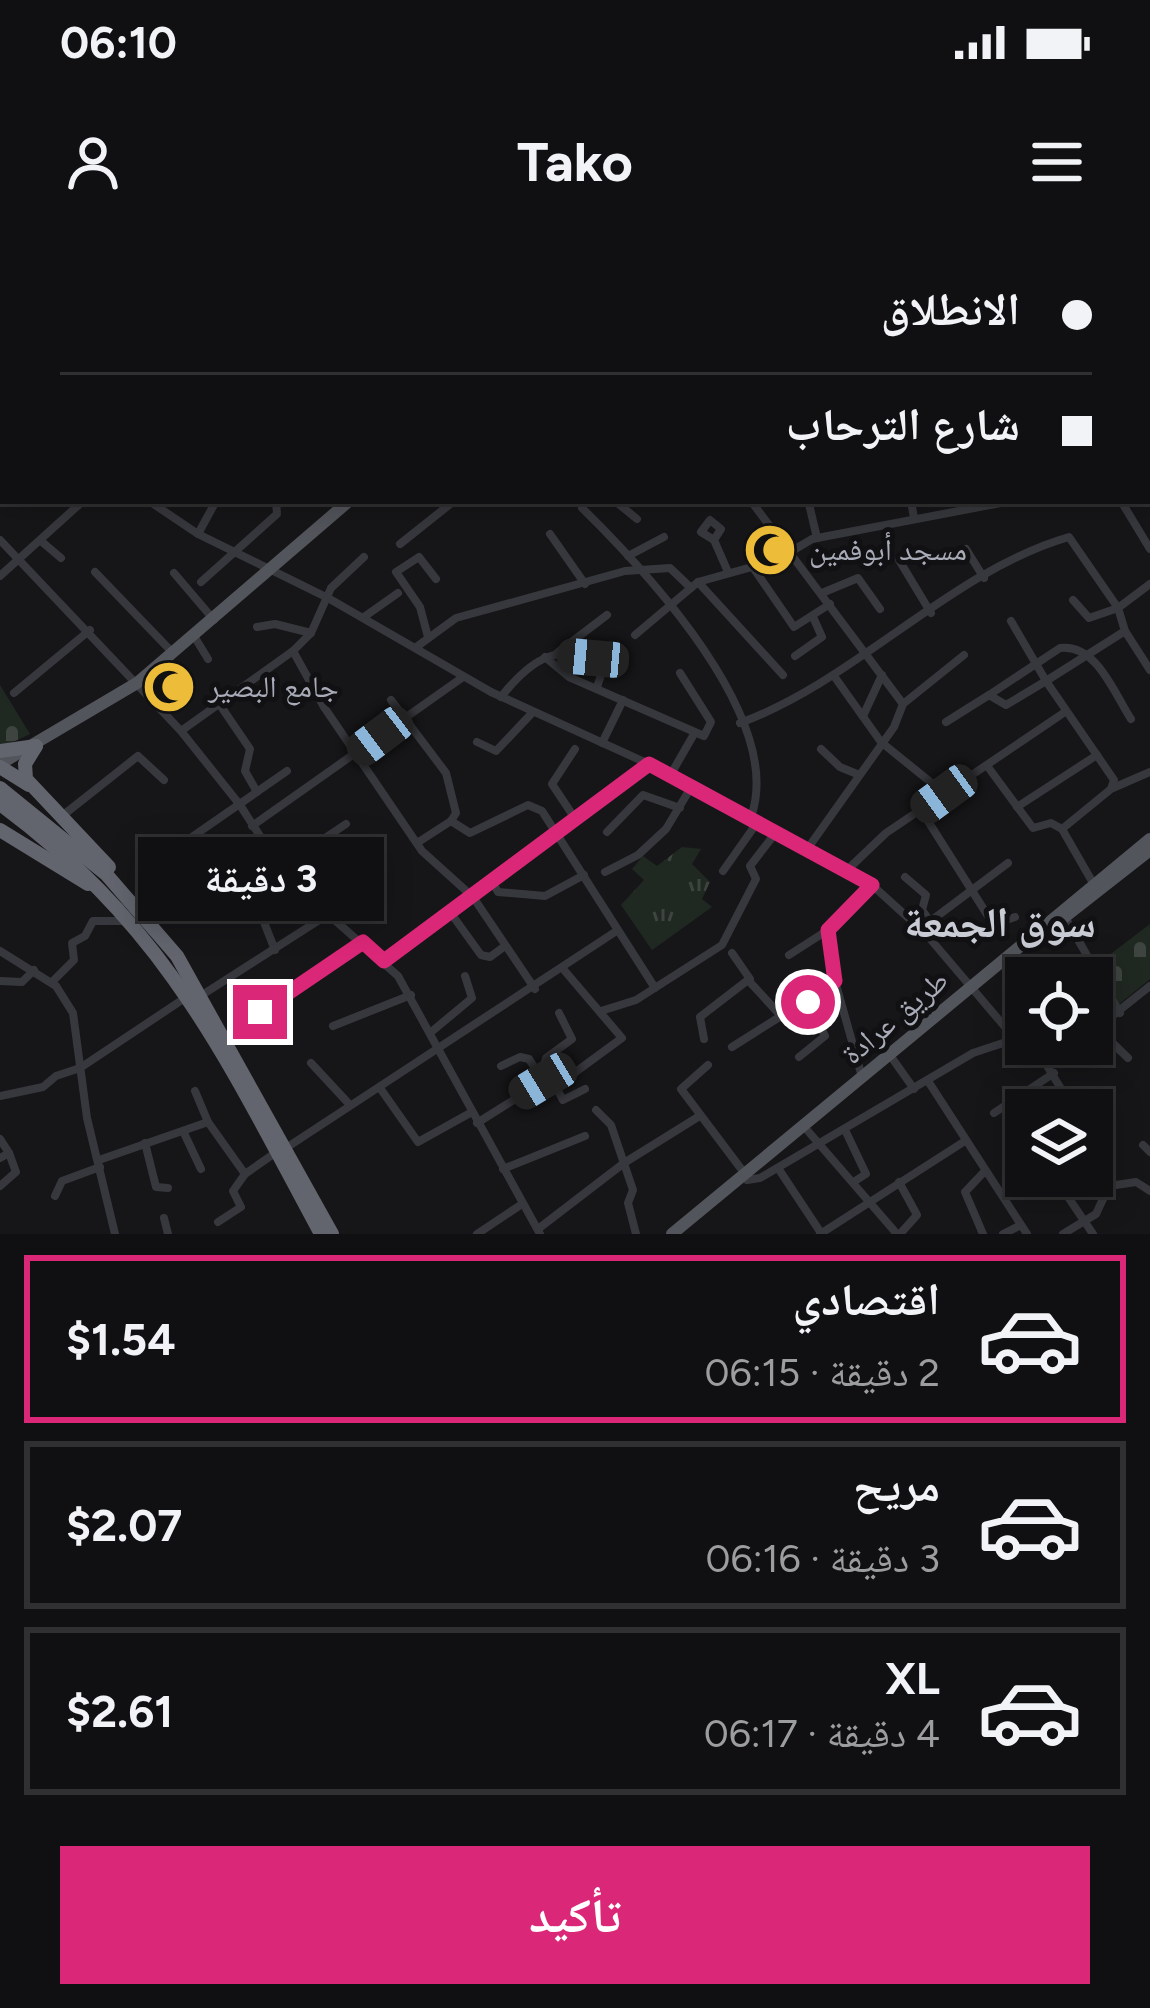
<!DOCTYPE html>
<html lang="ar">
<meta charset="utf-8">
<style>
:root{--surface:#101012;--page:#1e1e20;--text:#f1f3f6;--muted:#9c9d9f;--line:#303032;--accent:#db2777}
body{margin:0;font-family:Figtree,"Noto Naskh Arabic",sans-serif;background:var(--page);color:var(--text);direction:rtl;height:100vh;display:flex;flex-direction:column;font-size:45px;white-space:nowrap}
*{box-sizing:border-box;margin:0}
p{font-size:39px;color:var(--muted)}
.icon{flex:none;width:66px;height:66px;fill:none;stroke:currentColor;stroke-width:2;stroke-linecap:round;stroke-linejoin:round}
.map{position:relative;height:994px;overflow:hidden;direction:ltr}
.sheet{display:flex;flex-direction:column;background:var(--surface);flex:1}
.sheet>*{flex:none}
.guide{position:absolute;left:0px;top:0px;width:1152px;height:264px;box-shadow:0 6px 30px #0003,0 0 0 3px var(--line);direction:rtl;display:grid;align-content:center;height:264px;padding:0 60px;background:var(--surface)}
.fabs{position:absolute;left:1005px;top:717px;display:grid;gap:24px}
.fabs a{display:grid;place-items:center;width:108px;height:108px;border-radius:0px;background:var(--surface);box-shadow:0 6px 30px #0003,0 0 0 3px var(--line);font-size:60px}
.end{position:absolute;width:54px;height:54px;margin:-27px;border:15px solid #db2777;background:#fff;box-shadow:0 0 0 6px #fff}
.from{border-radius:50%}
.bubble{position:absolute;height:84px;border-radius:0px;background:var(--surface);box-shadow:0 6px 30px #0003,0 0 0 3px var(--line);font-size:39px;font-weight:700;line-height:84px;text-align:center;direction:rtl}
.car{position:absolute;width:36px;height:72px;margin:-36px -18px;border-radius:15px;box-shadow:0 0 9px 3px #0007;background:linear-gradient(#222 24%,#8ab4d8 0 40%,#222 0 76%,#8ab4d8 0 86%,#222 0)}
.guide b{display:flex;align-items:center;gap:42px;height:114px;font-size:45px}
.guide b+b{border-top:3px solid var(--line)}
.guide i{width:30px;height:30px;background:var(--text)}
ul{padding:21px 0 0;list-style:none}
li{display:flex;align-items:center;gap:36px;height:168px;margin:0 24px 18px;padding:0 36px;border:6px solid var(--line);border-radius:0px}
li div{flex:1}
li b{display:block;font-size:45px}
li em{font-style:normal;font-weight:700}
li.on{border-color:var(--accent)}
li>.icon{width:108px;height:108px;stroke-width:1.5}
.button{display:flex;gap:24px;margin-top:auto;padding:24px 60px}
.button a{flex:1;height:138px;border-radius:0px;background:var(--accent);color:#fff;font-size:48px;font-weight:700;line-height:138px;text-align:center}
.status{display:flex;justify-content:space-between;align-items:center;height:84px;padding:0 60px;background:var(--surface);direction:ltr}
.status svg{height:33px;fill:currentColor}
header{display:flex;justify-content:space-between;align-items:center;height:156px;padding:0 60px;background:var(--surface);font-size:54px;font-weight:700}
.map>svg:first-child{display:block}
</style>
<div class="status"><b>06:10</b><svg viewBox="0 0 49 12"><path d="M0 12V9h3v3zM5 12V6h3v6zM10 12V3h3v9zM15 12V0h3v12zM26 1h20v11H26zM47 4h2v5h-2z"/></svg></div>
<header><svg class="icon" aria-label="menu" viewBox="0 0 24 24"><path d="M4 6h16M4 12h16M4 18h16"/></svg>Tako<svg class="icon" aria-label="person" viewBox="0 0 24 24"><circle cx="12" cy="8" r="4"/><path d="M4 21q1-7 8-7t8 7"/></svg></header>
<div class="map">
<svg width="1150" height="994" viewBox="0 0 1150 994">
<defs>
<pattern id="cemetery-stones" width="16" height="16" patternUnits="userSpaceOnUse" patternTransform="scale(3)"><rect width="16" height="16" fill="#202822"/><path d="M2 7V4a2 2 0 0 1 4 0v3zM10 15v-3a2 2 0 0 1 4 0v3z" fill="#3e4440"/></pattern>
<pattern id="park-tufts" width="24" height="20" patternUnits="userSpaceOnUse" patternTransform="scale(3)"><rect width="24" height="20" fill="#202822"/><path d="M3 7l-1-3M5 7V3M7 7l1-3M15 17l-1-3M17 17v-4M19 17l1-3" fill="none" stroke="#3e4440"/></pattern>
</defs>
<rect width="100%" height="100%" fill="#161618"/>
<!-- cemetery -->
<g fill="url(#cemetery-stones)">
<path d="M 0,445 L 30,494 L 0,508 Z"/>
<path d="M 1150,684 L 1150,739 L 1118,765 L 1099,723 Z"/>
</g>
<!-- park -->
<path fill="url(#park-tufts)" d="M 682,607 L 701,609 L 692,624 L 710,642 L 702,659 L 712,667 L 652,710 L 621,665 L 644,640 L 632,629 L 643,616 L 657,626 Z"/>
<g fill="none" stroke-linecap="round" stroke-linejoin="round">
<!-- minor -->
<g stroke="#37383d" stroke-width="8">
<path d="M 296,0 L 298,3"/>
<path d="M 360,0 L 362,3"/>
<path d="M 564,0 L 565,3"/>
<path d="M 839,0 L 840,3"/>
<path d="M 961,0 L 962,3"/>
<path d="M 1027,0 L 1028,3"/>
<path d="M 16,3 L 21,0"/>
<path d="M 128,3 L 132,0"/>
<path d="M 329,3 L 333,0"/>
<path d="M 730,3 L 735,0"/>
<path d="M 948,3 L 953,0"/>
<path d="M 0,13 L 3,11"/>
<path d="M 1149,41 L 1150,41"/>
<path d="M 0,77 L 3,76"/>
<path d="M 1149,82 L 1150,82"/>
<path d="M 0,129 L 3,131"/>
<path d="M 1149,130 L 1150,129"/>
<path d="M 1149,240 L 1150,240"/>
<path d="M 149,261 L 198,294 L 328,358 L 491,452 L 697,546 L 872,645 L 926,694 L 1005,787 L 1041,816 L 1074,870"/>
<path d="M 615,261 L 637,279"/>
<path d="M 751,261 L 903,464"/>
<path d="M 911,261 L 914,278"/>
<path d="M 1121,261 L 1150,309"/>
<path d="M 809,264 L 817,298"/>
<path d="M 582,268 C 646,331 786,479 751,577"/>
<path d="M 198,294 L 216,261"/>
<path d="M 550,294 L 585,344"/>
<path d="M 0,300 L 181,491 L 240,565 L 287,638 L 398,736 L 540,994"/>
<path d="M 714,300 L 721,289 L 710,280 L 701,292 L 714,300 L 728,332"/>
<path d="M 41,301 L 61,318"/>
<path d="M 400,304 L 454,261"/>
<path d="M 966,309 L 984,338"/>
<path d="M 628,316 L 664,297"/>
<path d="M 364,317 L 331,348 L 311,393 L 293,411 L 324,467 L 422,611 L 473,657 L 535,749"/>
<path d="M 899,320 L 931,373"/>
<path d="M 752,326 L 794,387 L 830,364"/>
<path d="M 95,332 L 172,412"/>
<path d="M 174,333 L 214,380"/>
<path d="M 0,336 L 83,261"/>
<path d="M 201,342 L 277,274 L 276,261"/>
<path d="M 698,342 L 783,435"/>
<path d="M 822,353 L 858,338 L 880,369"/>
<path d="M 364,377 L 398,353"/>
<path d="M 1011,381 L 1046,441 L 1125,391 L 1118,368 L 1150,344"/>
<path d="M 257,387 L 275,384 L 311,393"/>
<path d="M 1125,391 L 1150,430"/>
<path d="M 635,395 L 698,342 L 777,320 L 812,299 L 1011,261"/>
<path d="M 194,396 L 208,419"/>
<path d="M 428,397 L 420,367 L 396,332 L 419,317 L 436,339"/>
<path d="M 415,408 L 456,378 L 625,331 L 670,328 L 691,348"/>
<path d="M 557,413 L 607,375"/>
<path d="M 795,416 L 822,397 L 813,377"/>
<path d="M 545,417 L 569,437 L 704,496 L 711,482 L 680,433"/>
<path d="M 834,436 L 881,502 L 944,553"/>
<path d="M 14,453 L 90,390"/>
<path d="M 989,455 L 1060,408 C 1096,403 1114,453 1131,479"/>
<path d="M 501,457 C 532,418 556,403 606,421 L 597,447"/>
<path d="M 391,460 L 446,533 L 456,573 L 451,581"/>
<path d="M 220,465 L 250,509 L 245,531 L 257,552"/>
<path d="M 863,476 L 882,435"/>
<path d="M 946,482 L 989,455 L 1006,465 L 1046,441 L 1114,540 L 1111,549 L 1062,589"/>
<path d="M 740,483 C 857,440 951,331 1069,297 L 1118,368 L 1089,378 L 1073,360"/>
<path d="M 181,491 L 293,411"/>
<path d="M 477,502 L 496,511 L 533,472"/>
<path d="M 602,503 L 623,460"/>
<path d="M 575,509 L 552,544 L 576,580"/>
<path d="M 821,509 L 840,527 L 857,534"/>
<path d="M 988,527 L 1033,588 L 1051,583 L 1062,589 L 1093,643"/>
<path d="M 671,534 L 694,494"/>
<path d="M 1113,548 L 1150,532"/>
<path d="M 1017,567 L 1097,515"/>
<path d="M 921,570 L 988,676 L 998,683 L 1015,677"/>
<path d="M 62,576 L 138,516 L 164,540"/>
<path d="M 252,586 L 463,437"/>
<path d="M 607,592 L 643,555 L 680,568"/>
<path d="M 420,601 L 451,581 L 470,593 L 528,565 L 542,571 L 655,748"/>
<path d="M 808,608 L 894,487 L 903,464 L 964,415"/>
<path d="M 166,615 L 287,531"/>
<path d="M 723,631 L 759,580"/>
<path d="M 605,632 L 638,615 L 666,589 L 693,544"/>
<path d="M 845,632 L 886,593 L 1065,472"/>
<path d="M 905,637 L 926,655 L 922,670 L 930,681"/>
<path d="M 287,638 L 316,604 L 346,584"/>
<path d="M 491,640 L 498,652 L 545,656 L 584,635"/>
<path d="M 182,660 L 226,647 L 244,648 L 256,662 L 275,710"/>
<path d="M 450,672 L 481,715 L 490,717 L 505,706"/>
<path d="M 1065,677 L 1120,773"/>
<path d="M 920,689 L 1008,623"/>
<path d="M 0,711 L 56,746 L 73,773 L 87,878 L 115,994"/>
<path d="M 732,713 L 750,739"/>
<path d="M 789,715 L 828,690"/>
<path d="M 384,721 L 648,523"/>
<path d="M 0,741 L 22,742 L 34,730"/>
<path d="M 52,742 L 74,720 L 72,703 L 85,696 L 93,681 L 123,681"/>
<path d="M 202,755 L 374,645 L 377,633 L 363,608"/>
<path d="M 601,771 L 636,760 L 722,705 L 756,639 L 750,626 L 777,591"/>
<path d="M 559,773 L 572,799 L 546,818 L 544,825 L 563,860 L 585,849"/>
<path d="M 333,786 L 411,755"/>
<path d="M 1098,789 L 1128,818"/>
<path d="M 1092,792 L 1150,746"/>
<path d="M 430,793 L 472,758 L 465,736"/>
<path d="M 225,796 L 363,702"/>
<path d="M 704,799 L 700,777 L 748,740 L 781,776"/>
<path d="M 732,807 L 781,776 L 786,779 L 835,741"/>
<path d="M 1041,816 L 1068,804"/>
<path d="M 799,817 L 825,796 L 808,762"/>
<path d="M 892,818 L 914,849"/>
<path d="M 311,823 L 350,865"/>
<path d="M 708,825 L 681,849 L 745,934"/>
<path d="M 501,826 L 520,817 L 529,819 L 543,841"/>
<path d="M 862,837 L 835,741 L 828,690 L 872,645"/>
<path d="M 928,841 L 1027,994"/>
<path d="M 555,847 L 622,798 L 564,730"/>
<path d="M 380,848 L 418,902 L 472,872"/>
<path d="M 0,856 L 43,847 L 56,836 L 80,828 L 188,756"/>
<path d="M 596,870 L 611,885 L 633,950 L 628,963 L 636,994"/>
<path d="M 994,873 L 1054,833"/>
<path d="M 208,882 L 245,934"/>
<path d="M 477,883 L 550,837"/>
<path d="M 807,890 L 897,994"/>
<path d="M 183,891 L 201,929"/>
<path d="M 846,892 L 866,934 L 855,941"/>
<path d="M 0,899 L 9,913 L 0,918"/>
<path d="M 145,903 L 156,947 L 168,948"/>
<path d="M 1143,905 L 1150,912"/>
<path d="M 286,908 L 615,692"/>
<path d="M 99,920 L 208,882 L 195,851"/>
<path d="M 1092,921 L 1109,946 L 1136,942 L 1150,951"/>
<path d="M 778,928 L 821,993"/>
<path d="M 503,929 L 585,896"/>
<path d="M 747,940 L 760,938 L 973,813 L 1018,798"/>
<path d="M 899,942 L 917,975 L 900,994"/>
<path d="M 0,946 L 16,932 L 9,913"/>
<path d="M 1062,948 L 1093,994"/>
<path d="M 55,956 L 62,941 L 100,927"/>
<path d="M 164,978 L 168,994"/>
<path d="M 218,982 L 241,967 L 233,951 L 245,934 L 275,913"/>
<path d="M 538,989 L 624,923 L 698,877"/>
<path d="M 477,994 L 522,964"/>
<path d="M 820,994 L 965,901"/>
<path d="M 983,994 L 965,952 L 984,932"/>
<path d="M 1003,994 L 1021,985"/>
<path d="M 1063,994 L 1096,974 L 1109,946"/>
</g>
<!-- major -->
<g stroke="#53555c" stroke-width="12">
<path d="M 64,3 L 68,0"/>
<path d="M 85,3 L 90,0"/>
<path d="M 618,3 L 621,0"/>
<path d="M 0,39 L 3,36"/>
<path d="M 0,55 L 3,53"/>
<path d="M 0,524 L 137,443 L 349,261"/>
<path d="M 1057,683 L 1150,610"/>
<path d="M 672,994 L 1150,599"/>
</g>
<!-- highway -->
<g stroke="#63656e" stroke-width="14">
<path d="M 36,506 L 25,524 L 26,539 L 109,627"/>
<path d="M 0,511 L 36,506"/>
<path d="M 0,527 L 29,545"/>
<path d="M 0,548 L 106,634 L 177,716 L 332,994"/>
<path d="M 0,564 C 168,688 225,816 321,994"/>
<path d="M 0,590 L 88,644"/>
</g>
</g>
<g fill="none" stroke-linecap="round" stroke-linejoin="round">
<!-- route -->
<path stroke="#db2777" stroke-width="15" d="M 260,772 L 363,702 L 384,721 L 649,524 L 872,645 L 828,690 L 835,741 L 808,762"/>
</g>
<!-- icons -->
<defs>
<g id="mosque-disc" transform="scale(2.7)"><circle r="9.5" fill="#edbd39" stroke="#111113"/><path d="M3.5-4.9A6 6 0 1 0 3.5 4.9A5 5 0 1 1 3.5-4.9Z" fill="#111"/></g>
</defs>
<g fill-rule="evenodd">
<use href="#mosque-disc" x="770" y="310"/>
<use href="#mosque-disc" x="169" y="447"/>
</g>
<g text-anchor="middle" stroke-width="10" stroke-linejoin="round" paint-order="stroke">
<!-- poi labels -->
<g font-size="30" fill="#a9acb8" stroke="#111113" text-anchor="start">
<text x="809" y="320">مسجد أبوفمين</text>
<text x="208" y="457">جامع البصير</text>
</g>
<!-- street labels -->
<g font-size="30" fill="#a9acb8" stroke="#111113">
<text transform="translate(895 777) rotate(-40)" y="10">طريق عرادة</text>
</g>
<!-- district labels -->
<g font-size="42" font-weight="bold" fill="#c9ccd4" stroke="#111113">
<text x="1000" y="697">سوق الجمعة</text>
</g>
</g>
</svg>
<div class="fabs">
<a><svg class="icon" aria-label="locate" viewBox="0 0 24 24"><circle cx="12" cy="12" r="6"/><path d="M12 2v4M12 18v4M2 12h4M18 12h4"/></svg></a>
<a><svg class="icon" aria-label="layers" viewBox="0 0 24 24"><path d="M12 4l9 5-9 5-9-5zM3 14l9 5 9-5"/></svg></a>
</div>
<i class="end from" style="left:808px;top:762px"></i>
<i class="end" style="left:260px;top:772px"></i>
<div class="bubble" style="left:138px;top:597px;width:246px">3 دقيقة</div>
<i class="car" style="left:593px;top:418px;rotate:275deg"></i>
<i class="car" style="left:380px;top:496px;rotate:233deg"></i>
<i class="car" style="left:944px;top:554px;rotate:234deg"></i>
<i class="car" style="left:543px;top:841px;rotate:239deg"></i>
<div class="guide">
<b><i class="from"></i>الانطلاق</b>
<b><i></i>شارع الترحاب</b>
</div>
</div>
<section class="sheet">
<ul>
<li class="on"><svg class="icon" aria-label="car" viewBox="0 0 24 24"><path d="M5 17H2v-5l4-1 3-4h7l3 4 3 1v5h-3M9 17h6M6 11h13"/><circle cx="7" cy="17" r="2"/><circle cx="17" cy="17" r="2"/></svg><div><b>اقتصادي</b><p>2 دقيقة · 06:15</p></div><em>$1.54</em></li>
<li><svg class="icon" aria-label="car" viewBox="0 0 24 24"><path d="M5 17H2v-5l4-1 3-4h7l3 4 3 1v5h-3M9 17h6M6 11h13"/><circle cx="7" cy="17" r="2"/><circle cx="17" cy="17" r="2"/></svg><div><b>مريح</b><p>3 دقيقة · 06:16</p></div><em>$2.07</em></li>
<li><svg class="icon" aria-label="car" viewBox="0 0 24 24"><path d="M5 17H2v-5l4-1 3-4h7l3 4 3 1v5h-3M9 17h6M6 11h13"/><circle cx="7" cy="17" r="2"/><circle cx="17" cy="17" r="2"/></svg><div><b>XL</b><p>4 دقيقة · 06:17</p></div><em>$2.61</em></li>
</ul>
<div class="button"><a>تأكيد</a></div>
</section>
